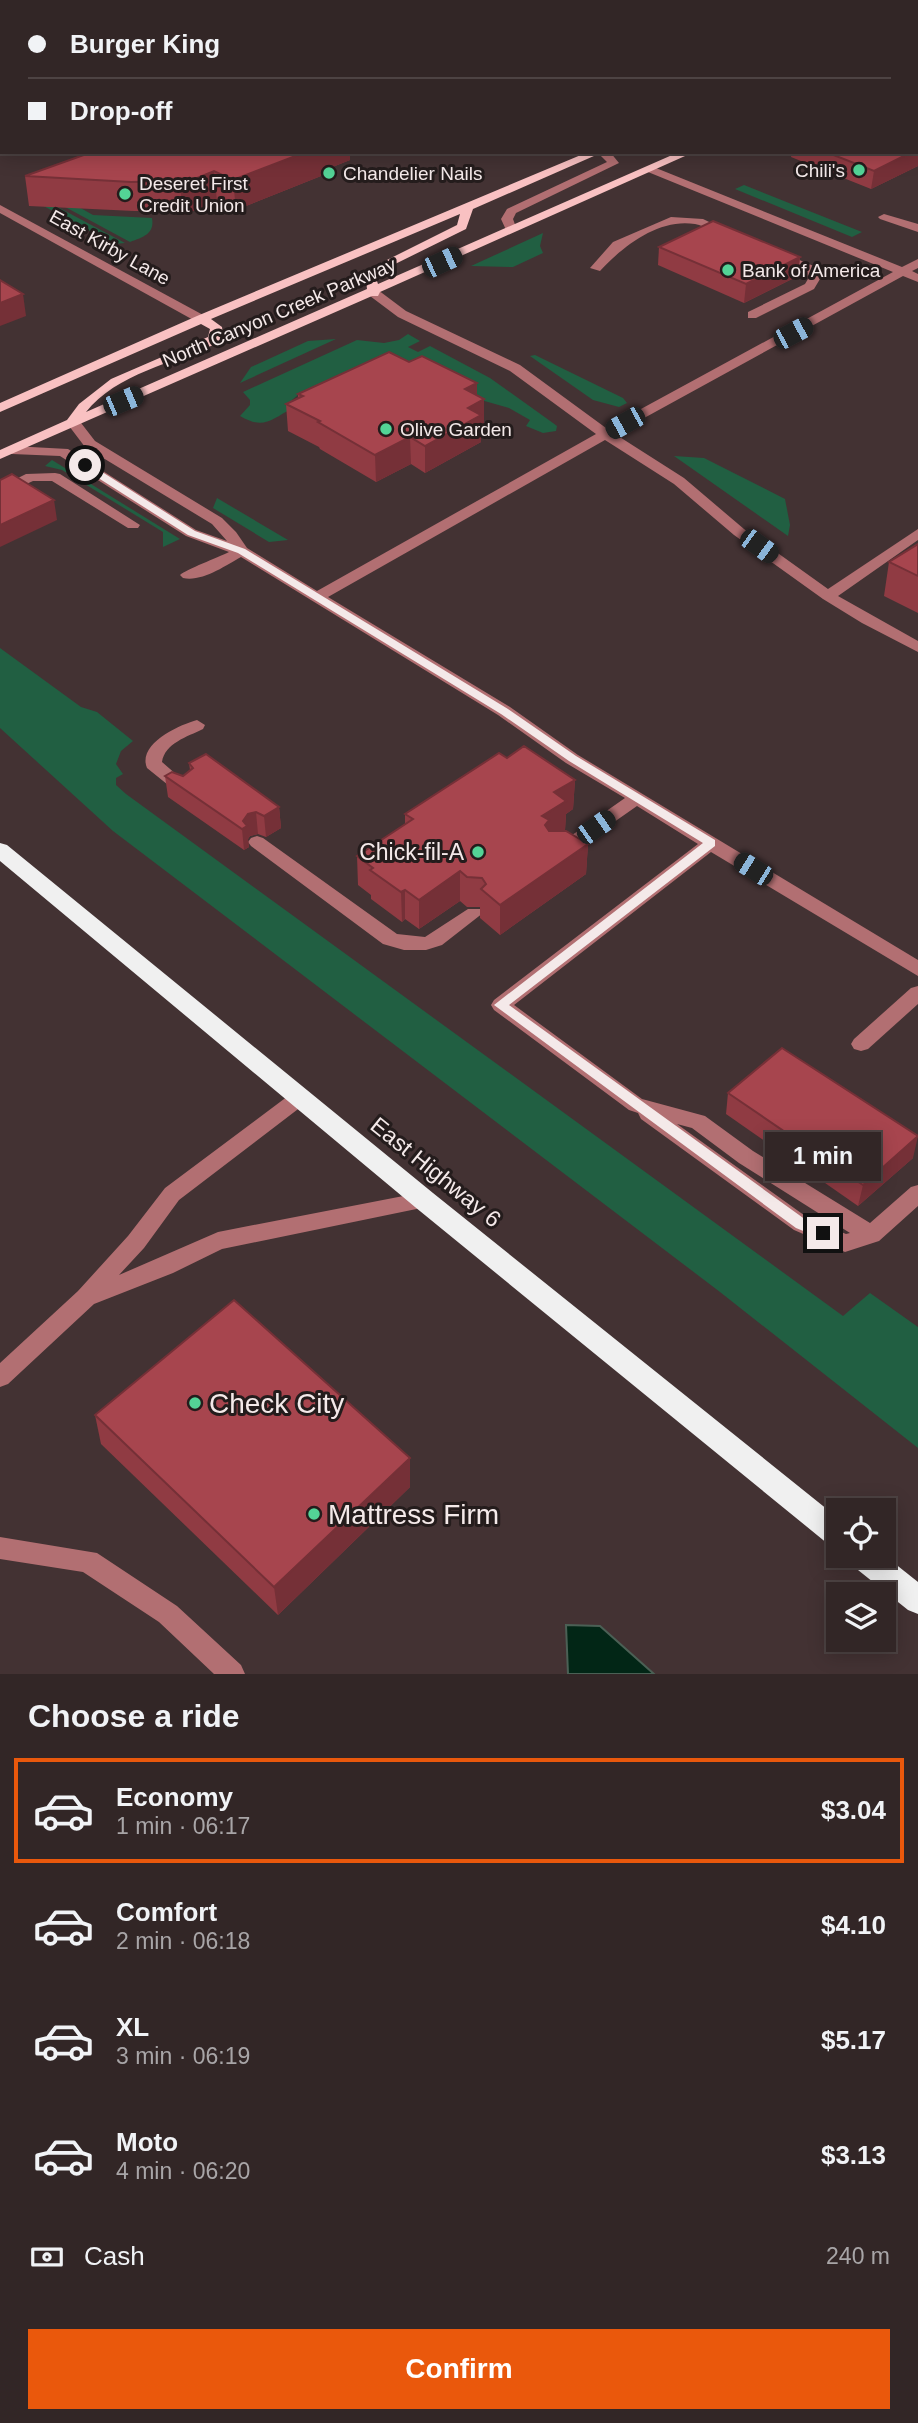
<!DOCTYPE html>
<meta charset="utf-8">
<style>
:root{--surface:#322626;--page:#3a2e2e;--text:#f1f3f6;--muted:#a8a5a7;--line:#4d4343;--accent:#ea580c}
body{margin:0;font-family:Arial,sans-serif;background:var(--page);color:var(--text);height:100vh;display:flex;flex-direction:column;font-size:26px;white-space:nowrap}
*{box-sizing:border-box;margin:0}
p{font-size:23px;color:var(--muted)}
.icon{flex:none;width:38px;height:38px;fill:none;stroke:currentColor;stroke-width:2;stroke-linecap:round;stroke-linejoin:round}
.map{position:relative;height:1674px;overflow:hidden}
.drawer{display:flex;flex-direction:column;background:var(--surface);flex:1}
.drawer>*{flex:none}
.top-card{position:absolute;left:0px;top:0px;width:919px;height:154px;box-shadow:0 4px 18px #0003,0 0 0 2px var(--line);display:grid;align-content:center;height:154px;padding:0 28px;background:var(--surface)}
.fabs{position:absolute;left:826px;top:1498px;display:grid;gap:14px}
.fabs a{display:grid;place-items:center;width:70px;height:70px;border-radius:0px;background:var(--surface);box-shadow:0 4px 18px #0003,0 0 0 2px var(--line);font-size:35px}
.end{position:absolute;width:32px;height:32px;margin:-16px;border:9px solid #f4e9e9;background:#111;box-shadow:0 0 0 4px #111}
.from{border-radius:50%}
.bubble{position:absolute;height:49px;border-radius:0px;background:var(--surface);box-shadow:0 4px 18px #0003,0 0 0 2px var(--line);font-size:23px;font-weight:700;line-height:49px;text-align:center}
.car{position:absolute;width:21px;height:42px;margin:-21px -10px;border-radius:9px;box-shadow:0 0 5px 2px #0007;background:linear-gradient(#222 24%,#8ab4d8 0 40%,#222 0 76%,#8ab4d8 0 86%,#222 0)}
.top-card b{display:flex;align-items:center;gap:24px;height:66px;font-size:26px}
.top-card b+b{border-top:2px solid var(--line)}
.top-card i{width:18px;height:18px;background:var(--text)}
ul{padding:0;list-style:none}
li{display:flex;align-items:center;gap:21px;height:105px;margin:0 14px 10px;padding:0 14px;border:4px solid transparent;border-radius:0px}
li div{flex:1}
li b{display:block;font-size:26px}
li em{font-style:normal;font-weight:700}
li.active{border-color:var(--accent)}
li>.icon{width:63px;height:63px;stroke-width:1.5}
h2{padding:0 28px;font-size:32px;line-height:84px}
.pay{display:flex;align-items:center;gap:18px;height:77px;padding:0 28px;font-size:26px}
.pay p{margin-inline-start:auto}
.button{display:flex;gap:14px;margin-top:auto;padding:14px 28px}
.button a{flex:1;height:80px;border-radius:0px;background:var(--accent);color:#fff;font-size:28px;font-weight:700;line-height:80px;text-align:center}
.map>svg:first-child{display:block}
</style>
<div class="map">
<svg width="918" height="1674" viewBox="0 0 918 1674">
<rect width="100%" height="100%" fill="#433233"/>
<!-- green -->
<g fill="#215f42">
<path d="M 744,185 L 862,232 L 852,237 L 735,189 Z"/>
<path d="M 52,192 L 93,215 L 152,218 C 155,234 143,237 130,242 L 43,195 Z"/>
<path d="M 39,197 L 125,243 L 114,244 L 38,203 Z"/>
<path d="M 543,233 L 540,246 L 543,253 L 513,267 L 471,266 Z"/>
<path d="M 408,334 L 420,341 L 408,347 L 418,352 L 430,346 L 490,378 L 553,423 L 557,426 L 556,431 L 543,433 L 526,426 L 530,420 L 509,408 L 474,398 L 299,394 L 292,400 L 293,408 C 270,420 264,430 240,416 L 250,405 L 250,400 L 243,392 L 357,340 L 384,343 L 399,340 Z"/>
<path d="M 336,339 L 240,383 L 251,367 L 308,341 Z"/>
<path d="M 535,355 L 623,398 L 627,403 L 619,407 L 593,400 L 530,356 Z"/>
<path d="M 674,456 L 704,458 L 785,499 L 790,525 L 788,536 Z"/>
<path d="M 52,460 L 180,539 L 163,547 L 163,532 L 62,470 L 45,466 Z"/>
<path d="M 217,498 L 288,540 L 269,542 L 213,508 Z"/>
<path d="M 0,648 L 81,707 L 97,712 L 133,741 L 121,751 L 116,764 L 123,774 L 116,778 L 116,785 L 126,794 L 843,1316 L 870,1293 L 918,1327 L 918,1448 L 720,1292 L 113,831 L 0,728 Z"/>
</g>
<!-- water -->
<path fill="#022616" stroke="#4b6055" stroke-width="2" d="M 566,1625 L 600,1626 L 654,1674 L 568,1674 Z"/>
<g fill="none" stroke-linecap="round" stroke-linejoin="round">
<!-- minor -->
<g fill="#b26f72" fill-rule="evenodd">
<rect x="618" y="0" width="10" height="2"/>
<path d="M 873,0 L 886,0 L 888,2 L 874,2 Z"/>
<rect x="917" y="9" width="1" height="7"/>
<rect x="0" y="36" width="2" height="6"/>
<path d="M 597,152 L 610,152 L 619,163 L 516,213 L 513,219 L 517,230 L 507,232 L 501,219 L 507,209 L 607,162 Z"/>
<path d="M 648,168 L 656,168 L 902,267 L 918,259 L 918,268 L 912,271 L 918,274 L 918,282 L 903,276 L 615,434 L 684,478 L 744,529 L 828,589 L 918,529 L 918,540 L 838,596 L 918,641 L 918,652 L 862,623 L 823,599 L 734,535 L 674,484 L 605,440 L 328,597 L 510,707 L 578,755 L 918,960 L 918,976 L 711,852 L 514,1005 L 642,1099 L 705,1116 L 753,1151 L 870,1223 L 911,1187 L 918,1185 L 918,1206 L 879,1241 L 845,1252 L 794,1230 L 641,1119 L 638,1113 L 629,1110 L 494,1010 L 491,1005 L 494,1000 L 698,844 L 637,806 L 567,855 L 555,855 L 552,851 L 555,847 L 625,798 L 566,763 L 498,715 L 241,557 C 225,566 202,582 183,578 L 180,575 C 187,569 217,558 229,552 L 186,536 L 60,456 L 12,454 L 5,450 L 12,446 L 68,449 L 196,530 L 227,541 L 212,524 L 85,447 L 66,422 L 73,418 L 78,419 L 95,441 L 222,518 L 236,532 L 247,548 L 317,591 L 596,434 L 510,371 L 398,317 L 370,296 L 370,290 L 378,290 L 406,311 L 520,365 L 606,428 L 893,272 L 648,172 ZM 677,1124 L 692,1128 L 739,1163 L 850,1233 L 846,1234 L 808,1218 Z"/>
<path d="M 0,205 L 205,316 L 207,319 L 205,322 L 197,322 L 0,213 Z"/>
<path d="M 884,214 L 918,224 L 918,232 L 880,219 L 878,217 Z"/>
<path d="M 671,217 L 703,219 L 732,233 L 726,237 C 716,234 706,226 695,224 C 659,218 623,246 600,271 L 590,268 L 613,242 Z"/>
<path d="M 778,251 L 816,267 L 820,279 L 814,289 L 756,318 L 748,318 L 748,312 L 805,284 L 808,279 L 806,272 L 774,258 L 774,252 Z"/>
<path d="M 55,473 L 60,474 L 140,525 L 138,528 L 128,528 L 52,481 L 33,481 L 0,496 L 0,487 L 26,474 Z"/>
<path d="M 197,720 L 205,725 L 203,729 C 187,737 165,743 162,762 L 193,789 L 184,795 L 178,793 L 147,768 C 137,744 179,725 197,720 Z"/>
<path d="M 257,836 L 263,838 L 397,934 L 425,937 L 468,909 L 480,909 L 483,913 L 442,945 L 426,950 L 404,950 L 383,944 L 251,846 L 248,842 L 251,838 Z"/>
<path d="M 918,986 L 918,1004 L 868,1049 L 861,1051 L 854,1049 L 851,1044 L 854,1039 L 911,988 Z"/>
<path d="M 299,1090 L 306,1093 L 309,1098 L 306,1103 L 179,1200 L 144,1248 L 119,1275 L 218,1232 L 424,1192 L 431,1194 L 434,1200 L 431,1206 L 222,1249 L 173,1273 L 94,1304 L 8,1384 L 0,1387 L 0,1363 L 78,1291 L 128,1236 L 165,1188 L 292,1093 Z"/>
<path d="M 0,1537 L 97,1553 L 177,1606 L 241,1665 L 245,1674 L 214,1674 L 159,1622 L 83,1572 L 0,1559 Z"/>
</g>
<!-- major -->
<g fill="#f9c1c2" fill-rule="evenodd">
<rect x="917" y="19" width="1" height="6"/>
<path d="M 918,40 L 918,47 L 917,47 L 917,40 Z"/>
<path d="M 588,152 L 603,152 L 473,209 L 466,229 L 385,269 L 375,275 L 378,284 L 679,152 L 694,152 L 380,292 L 378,296 L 372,296 L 0,459 L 0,450 L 67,420 L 79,404 L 111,379 L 208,337 L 210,329 L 201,324 L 0,412 L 0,403 L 197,316 ZM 460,214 L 457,225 L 365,271 L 367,289 L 86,412 C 116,374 175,362 218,343 L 223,336 L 222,327 L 211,319 Z"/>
</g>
<!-- highway -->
<g fill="#f0f0f0" fill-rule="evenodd">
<path d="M 0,843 L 7,845 L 433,1193 L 838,1518 L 838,1548 L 828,1544 L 415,1207 L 0,861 Z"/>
<path d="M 884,1555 L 918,1582 L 918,1614 L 908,1610 L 853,1566 L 848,1556 Z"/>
</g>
</g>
<!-- wall -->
<g fill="#903b43">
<path d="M 918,144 L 918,166 L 871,189 L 791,157 L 792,152 L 917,152 Z"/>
<path d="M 92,152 L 350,152 L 350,160 L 330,168 L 331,172 L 236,210 L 217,201 L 183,215 L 175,211 L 134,211 L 29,206 L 25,176 Z"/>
<path d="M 659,247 L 800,257 L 798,276 L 744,303 L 658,265 Z"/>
<path d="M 298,394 L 477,395 L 484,399 L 484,426 L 481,427 L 481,442 L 425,473 L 411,464 L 376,482 L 320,449 L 319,447 L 288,431 L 286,404 L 298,399 Z"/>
<path d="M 918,544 L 918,613 L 884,596 L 889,562 Z"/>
<path d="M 507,758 L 575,780 L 573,809 L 566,814 L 565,830 L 564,831 L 588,844 L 586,874 L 500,935 L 480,918 L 480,907 L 467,907 L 460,901 L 419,929 L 405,919 L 402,922 L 371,899 L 371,895 L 358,885 L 357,856 L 405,824 L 405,814 Z"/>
<path d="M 189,763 L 279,807 L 281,828 L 266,837 L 258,834 L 250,836 L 248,839 L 249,847 L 244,850 L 168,797 L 165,776 L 183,776 L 190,770 Z"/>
<path d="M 728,1093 L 913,1158 L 858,1206 L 726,1114 Z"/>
<path d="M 95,1415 L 410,1487 L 278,1615 L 101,1444 Z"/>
</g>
<!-- shaded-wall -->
<g fill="#753037">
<path d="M 917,150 L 918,150 L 918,166 L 871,189 L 874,171 L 912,152 L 917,152 Z"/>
<path d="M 306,152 L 350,152 L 350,160 L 330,168 L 331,172 L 236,210 L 233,180 Z"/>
<path d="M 214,171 L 217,201 L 183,215 L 180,185 Z"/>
<path d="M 800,257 L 798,276 L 744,303 L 746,284 Z"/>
<path d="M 23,294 L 26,316 L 0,326 L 0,303 Z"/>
<path d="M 477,383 L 477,403 L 484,399 L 484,426 L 481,427 L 481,442 L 425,473 L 425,446 L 465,389 Z"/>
<path d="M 410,437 L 411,464 L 376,482 L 375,455 Z"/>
<path d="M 54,500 L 57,520 L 0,547 L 0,525 Z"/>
<path d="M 575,780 L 573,809 L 566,814 L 565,830 L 548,841 L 542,816 L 554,792 Z"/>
<path d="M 279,807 L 281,828 L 266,837 L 264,816 Z"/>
<path d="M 256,812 L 258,834 L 250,836 L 248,839 L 249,847 L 244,850 L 242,829 L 243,821 L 248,814 Z"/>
<path d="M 588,844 L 586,874 L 500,935 L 500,905 Z"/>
<path d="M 460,871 L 460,901 L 419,929 L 419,900 Z"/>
<path d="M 405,890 L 405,919 L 402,922 L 401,892 Z"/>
<path d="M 918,1136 L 913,1158 L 858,1206 L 863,1185 Z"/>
<path d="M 410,1458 L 410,1487 L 278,1615 L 274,1587 Z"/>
</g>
<!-- building -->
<g fill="#a7454e" stroke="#753037" stroke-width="2">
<path d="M 92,152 L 306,152 L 233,180 L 214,171 L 180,185 L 172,181 L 131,182 L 25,176 Z"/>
<path d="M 826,152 L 912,152 L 874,171 Z"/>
<path d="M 713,221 L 800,257 L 746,284 L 659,247 Z"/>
<path d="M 0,280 L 23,294 L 0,303 Z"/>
<path d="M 389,352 L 409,362 L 422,356 L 477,383 L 465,389 L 484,399 L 468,408 L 481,415 L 425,446 L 410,437 L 375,455 L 318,422 L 320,421 L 286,404 L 303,396 L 298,394 Z"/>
<path d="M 12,474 L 54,500 L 0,525 L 0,480 Z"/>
<path d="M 918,544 L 918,576 L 889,562 Z"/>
<path d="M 524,746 L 575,780 L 554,792 L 566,801 L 542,816 L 549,820 L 545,825 L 549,831 L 566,831 L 588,844 L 500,905 L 481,889 L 486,884 L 482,878 L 467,877 L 460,871 L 419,900 L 405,890 L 401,892 L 370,870 L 373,868 L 357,856 L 413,819 L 405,814 L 499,753 L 507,758 Z"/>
<path d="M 206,754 L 279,807 L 264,816 L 256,812 L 248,814 L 243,821 L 247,826 L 242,829 L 165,776 L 172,772 L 183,776 L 193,768 L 189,763 Z"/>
<path d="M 782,1048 L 918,1136 L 863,1185 L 728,1093 Z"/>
<path d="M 234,1300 L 410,1458 L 274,1587 L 95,1415 Z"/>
</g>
<!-- route -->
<path fill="#f4e9e9" d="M 81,463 L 88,463 L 195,531 L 245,549 L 508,709 L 576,756 L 715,840 L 715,846 L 509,1005 L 806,1220 L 828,1229 L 828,1237 L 823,1239 L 796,1228 L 494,1005 L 703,843 L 569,761 L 501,714 L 238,553 L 188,535 L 81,467 Z"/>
<!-- markers -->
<g fill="#53d396" stroke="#241c1c" stroke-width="2.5">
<circle cx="859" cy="170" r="7"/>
<circle cx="329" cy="173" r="7"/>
<circle cx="125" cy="194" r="7"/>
<circle cx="728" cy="270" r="7"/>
<circle cx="386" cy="429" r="7"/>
<circle cx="478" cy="852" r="7"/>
<circle cx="195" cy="1403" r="7"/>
<circle cx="314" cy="1514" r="7"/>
</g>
<g text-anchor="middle" stroke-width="6" stroke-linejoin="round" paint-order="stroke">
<!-- far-poi labels -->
<g font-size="19" fill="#f4e9e9" stroke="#241c1c" text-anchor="start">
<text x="845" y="177" text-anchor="end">Chili's</text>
<text x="343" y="180">Chandelier Nails</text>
<text x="139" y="190">Deseret First<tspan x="139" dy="22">Credit Union</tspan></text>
<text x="742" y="277">Bank of America</text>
<text x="400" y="436">Olive Garden</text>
</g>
<!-- far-street labels -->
<g font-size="19" fill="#f4e9e9" stroke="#241c1c">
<text transform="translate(110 247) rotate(29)" y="7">East Kirby Lane</text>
<text transform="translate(279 312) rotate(-23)" y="7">North Canyon Creek Parkway</text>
</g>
<!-- poi labels -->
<g font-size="23" fill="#f4e9e9" stroke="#241c1c" text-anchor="end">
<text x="464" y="860">Chick-fil-A</text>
</g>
<!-- street labels -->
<g font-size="23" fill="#f4e9e9" stroke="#241c1c">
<text transform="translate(436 1172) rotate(39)" y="8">East Highway 6</text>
</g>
<!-- near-poi labels -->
<g font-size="28" fill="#f4e9e9" stroke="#241c1c" text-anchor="start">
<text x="209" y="1413">Check City</text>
<text x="328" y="1524">Mattress Firm</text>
</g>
</g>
</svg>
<div class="fabs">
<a><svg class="icon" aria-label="locate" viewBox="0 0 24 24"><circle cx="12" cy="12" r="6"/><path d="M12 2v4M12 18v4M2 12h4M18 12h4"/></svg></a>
<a><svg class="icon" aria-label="layers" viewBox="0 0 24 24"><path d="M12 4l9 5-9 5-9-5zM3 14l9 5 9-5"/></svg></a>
</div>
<i class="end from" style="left:85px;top:465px"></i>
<i class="end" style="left:823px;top:1233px"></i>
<div class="bubble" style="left:765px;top:1132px;width:116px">1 min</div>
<i class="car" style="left:442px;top:262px;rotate:65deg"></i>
<i class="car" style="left:793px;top:333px;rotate:62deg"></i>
<i class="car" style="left:123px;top:401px;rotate:67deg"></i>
<i class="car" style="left:625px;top:423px;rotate:241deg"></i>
<i class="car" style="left:759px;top:546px;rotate:126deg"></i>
<i class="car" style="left:596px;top:827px;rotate:55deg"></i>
<i class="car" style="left:753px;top:869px;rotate:302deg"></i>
<div class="top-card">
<b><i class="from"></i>Burger King</b>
<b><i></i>Drop-off</b>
</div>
</div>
<section class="drawer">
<h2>Choose a ride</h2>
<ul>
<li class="active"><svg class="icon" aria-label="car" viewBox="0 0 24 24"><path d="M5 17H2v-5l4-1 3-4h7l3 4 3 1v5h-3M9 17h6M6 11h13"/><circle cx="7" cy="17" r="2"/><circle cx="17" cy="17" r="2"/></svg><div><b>Economy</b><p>1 min · 06:17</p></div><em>$3.04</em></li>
<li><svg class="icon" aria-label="car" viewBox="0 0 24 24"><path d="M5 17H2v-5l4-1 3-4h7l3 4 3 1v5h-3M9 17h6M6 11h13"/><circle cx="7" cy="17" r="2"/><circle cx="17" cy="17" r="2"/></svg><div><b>Comfort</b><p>2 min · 06:18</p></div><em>$4.10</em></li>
<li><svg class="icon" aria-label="car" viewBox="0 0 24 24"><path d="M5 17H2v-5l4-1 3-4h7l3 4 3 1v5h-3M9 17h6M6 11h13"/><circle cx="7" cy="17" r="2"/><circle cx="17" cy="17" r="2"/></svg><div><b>XL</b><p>3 min · 06:19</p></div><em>$5.17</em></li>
<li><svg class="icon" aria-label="car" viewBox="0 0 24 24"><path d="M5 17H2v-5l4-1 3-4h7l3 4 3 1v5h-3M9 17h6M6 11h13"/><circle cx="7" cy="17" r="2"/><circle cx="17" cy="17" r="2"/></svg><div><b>Moto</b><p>4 min · 06:20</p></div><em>$3.13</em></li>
</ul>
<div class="pay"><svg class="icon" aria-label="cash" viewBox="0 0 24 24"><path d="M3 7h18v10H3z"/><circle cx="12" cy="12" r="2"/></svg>Cash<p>240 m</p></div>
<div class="button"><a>Confirm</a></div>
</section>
